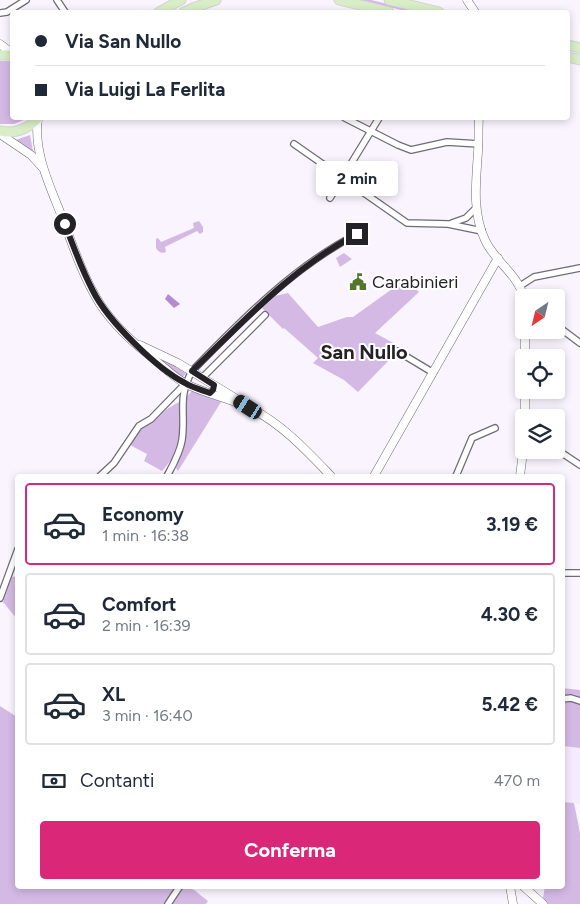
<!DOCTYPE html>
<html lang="it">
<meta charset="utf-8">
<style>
:root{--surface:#fff;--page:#f6f6f7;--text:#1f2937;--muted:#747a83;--line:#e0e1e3;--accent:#db2777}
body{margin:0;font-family:Figtree,sans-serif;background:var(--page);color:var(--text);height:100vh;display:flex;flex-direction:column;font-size:19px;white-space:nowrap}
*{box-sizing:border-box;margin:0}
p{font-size:16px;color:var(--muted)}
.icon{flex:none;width:28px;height:28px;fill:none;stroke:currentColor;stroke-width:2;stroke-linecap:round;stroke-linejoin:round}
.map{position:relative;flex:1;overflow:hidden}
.side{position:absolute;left:15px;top:474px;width:550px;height:415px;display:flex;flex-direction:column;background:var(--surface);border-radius:5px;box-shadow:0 2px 8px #0003}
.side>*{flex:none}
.hud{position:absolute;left:10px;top:10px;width:560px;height:110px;border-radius:5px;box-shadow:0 2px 8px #0003;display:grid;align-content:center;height:110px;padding:0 25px;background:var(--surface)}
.needle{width:32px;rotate:215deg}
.buttons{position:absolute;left:515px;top:289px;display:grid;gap:10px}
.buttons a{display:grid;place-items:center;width:50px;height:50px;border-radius:5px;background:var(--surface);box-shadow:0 2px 8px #0003;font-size:25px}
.end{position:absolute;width:22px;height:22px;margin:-11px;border:6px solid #252227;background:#fff;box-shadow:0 0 0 2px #fff}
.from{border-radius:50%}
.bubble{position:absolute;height:35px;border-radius:5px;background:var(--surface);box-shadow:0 2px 8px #0003;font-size:16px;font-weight:700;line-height:35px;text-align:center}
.car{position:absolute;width:15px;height:30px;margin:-15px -8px;border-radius:6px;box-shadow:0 0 4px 1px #0007;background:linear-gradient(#222 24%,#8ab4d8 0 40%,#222 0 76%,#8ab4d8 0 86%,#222 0)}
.hud b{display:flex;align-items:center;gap:18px;height:48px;font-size:19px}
.hud b+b{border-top:1px solid var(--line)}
.hud i{width:12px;height:12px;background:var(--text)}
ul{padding:9px 0 0;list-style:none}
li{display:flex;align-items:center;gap:15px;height:82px;margin:0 10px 8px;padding:0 15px;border:2px solid var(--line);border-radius:5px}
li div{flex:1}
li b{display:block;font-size:19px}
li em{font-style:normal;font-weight:700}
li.active{border-color:var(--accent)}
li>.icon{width:45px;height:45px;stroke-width:1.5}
.pay{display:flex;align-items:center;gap:12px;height:55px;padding:0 25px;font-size:19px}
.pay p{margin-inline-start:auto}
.action{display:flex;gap:10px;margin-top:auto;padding:10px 25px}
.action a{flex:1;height:58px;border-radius:5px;background:var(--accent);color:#fff;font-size:20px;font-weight:700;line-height:58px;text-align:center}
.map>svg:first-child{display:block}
</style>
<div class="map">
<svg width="580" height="904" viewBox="0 0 580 904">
<rect width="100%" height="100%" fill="#faf4fe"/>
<!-- built -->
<path fill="#f6ebfe" d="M 563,746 L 580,748 L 580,804 L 563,802 Z"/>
<!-- green -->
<g fill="#d4b9e5">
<path d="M 360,0 L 371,0 L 421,12 L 410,12 Z"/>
<path d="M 0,61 L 12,61 L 12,118 L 28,118 L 14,124 L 0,124 Z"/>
<path d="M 30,135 L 33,151 L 32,152 L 16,140 Z"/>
<path d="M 199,221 L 203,227 L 203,232 L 200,234 L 197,231 L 165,247 L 166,252 C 162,254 158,252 156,248 L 156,239 L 158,238 L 161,242 L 194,228 L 193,223 Z"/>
<path d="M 344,253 L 352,259 L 340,267 L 336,258 Z"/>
<path d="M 406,279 L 419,292 L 375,333 L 397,345 L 392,353 L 393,356 L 358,392 L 344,380 L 313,363 L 318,358 L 284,328 L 283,329 L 262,308 L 275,296 L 288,293 L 318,327 L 347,317 L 353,317 Z"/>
<path d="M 154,355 L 178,367 L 186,373 L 182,378 Z"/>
<path d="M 192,391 L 221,402 L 178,471 L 176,468 L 186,439 L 186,397 Z"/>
<path d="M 179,402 L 179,439 L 172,459 L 162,471 L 144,461 L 147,454 L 130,445 L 143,427 L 155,420 L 167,409 Z"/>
<path d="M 17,576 L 18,576 L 17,619 L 3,602 L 12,577 Z"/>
<path d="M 562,688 L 580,690 L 580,697 L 573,694 L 563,696 Z"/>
<path d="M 568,700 L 580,703 L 580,748 L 563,746 L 563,702 Z"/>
<path d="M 0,706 L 17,717 L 18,886 L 176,886 L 165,904 L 0,904 Z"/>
<path d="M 563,802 L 574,803 L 580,833 L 580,904 L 548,904 L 543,898 L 545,886 L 562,886 L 562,828 L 565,817 L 563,816 Z"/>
<path d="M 184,886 L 194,890 L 208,901 L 206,904 L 172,904 Z"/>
</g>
<!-- water -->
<path fill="#b48bce" d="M 168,294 L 180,304 L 174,308 L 165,299 Z"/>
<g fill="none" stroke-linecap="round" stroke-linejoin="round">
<!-- street casing -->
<g stroke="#716b75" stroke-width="8">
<g id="street">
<path d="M 57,0 L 65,12"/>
<path d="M 0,13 L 7,12 L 26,0"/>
<path d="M 345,118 L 398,145 L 411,150 L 447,142 L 479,144"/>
<path d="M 294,144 L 407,223 L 448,224 L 482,231"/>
<path d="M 330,198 L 379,118"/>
<path d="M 452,223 L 466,218 L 477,207"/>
<path d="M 520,286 L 534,277 L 580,268"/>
<path d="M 556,325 L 580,343"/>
<path d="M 397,351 L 432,372"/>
<path d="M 202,378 L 265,315"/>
<path d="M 556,449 L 580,465"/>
<path d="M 100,476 L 114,463 L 139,426 L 151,419 L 185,384"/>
<path d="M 167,476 C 173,465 180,453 182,440 C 186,413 177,398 192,371 C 242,320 293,267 357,234"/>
<path d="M 456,476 L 472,438 L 495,428"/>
<path d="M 562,573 L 580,573"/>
<path d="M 0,598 L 18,549"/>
<path d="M 562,699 L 571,698 L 580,701"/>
<path d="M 168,904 L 180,886"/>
</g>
</g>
<!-- secondary casing -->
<g stroke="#716b75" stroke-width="9">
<g id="secondary">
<path d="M 467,0 L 475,12"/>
<path d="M 0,44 L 12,53"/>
<path d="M 38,118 C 33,152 50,186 62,217 C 73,246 83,277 100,304 C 114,325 133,343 153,358 C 163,367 174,377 186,384 C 206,394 229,398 250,408 C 281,423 307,451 331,476"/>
<path d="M 479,118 C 478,129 479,141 478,152 C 476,182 472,212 485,240 C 495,262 518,274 524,298"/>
<path d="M 0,134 L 31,155 L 42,167"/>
<path d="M 525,330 L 525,358"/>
<path d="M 140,345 L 178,363 L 235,398"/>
<path d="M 525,390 L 525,418"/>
<path d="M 374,476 L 498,258"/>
<path d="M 520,476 L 524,444"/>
<path d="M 510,886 L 513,904"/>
<path d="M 523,886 L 543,904"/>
</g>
</g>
<!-- primary casing -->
<g stroke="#d3d3d4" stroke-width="11">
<g id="primary">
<path d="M 339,0 L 389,12"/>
<path d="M 389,0 L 439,12"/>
<path d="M 159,12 L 181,0"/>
<path d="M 184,12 L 193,8 L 216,0"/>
<path d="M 568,45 L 580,48"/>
<path d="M 0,55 L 12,55"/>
<path d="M 568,57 L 580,60"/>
<path d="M 0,131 C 15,134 28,129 38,118"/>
</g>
</g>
<!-- street -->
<use href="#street" stroke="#fff" stroke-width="5.5"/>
<!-- secondary -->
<use href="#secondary" stroke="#fff" stroke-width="8"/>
<!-- primary -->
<use href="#primary" stroke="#d9edc7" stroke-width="9"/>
</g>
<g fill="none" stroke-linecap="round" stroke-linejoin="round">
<!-- route -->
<path stroke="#252227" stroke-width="6" d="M 65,224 C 73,246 82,270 93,291 C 108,321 156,368 185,383 C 193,388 202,390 210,393 L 213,390 L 214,385 L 192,371 C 244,321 292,268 357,234"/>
</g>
<!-- icons -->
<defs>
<g id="civic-bare" transform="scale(1.35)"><path d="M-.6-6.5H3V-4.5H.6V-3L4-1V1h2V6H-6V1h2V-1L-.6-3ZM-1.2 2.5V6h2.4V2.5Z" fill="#53752c" stroke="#fff" stroke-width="2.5" paint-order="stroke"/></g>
</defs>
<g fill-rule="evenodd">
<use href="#civic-bare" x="358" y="282"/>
</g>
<g text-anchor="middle" stroke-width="4" stroke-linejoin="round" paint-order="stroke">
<!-- poi labels -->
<g font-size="18" fill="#252227" stroke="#fff" text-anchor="start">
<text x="372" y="288">Carabinieri</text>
</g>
<!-- quarter labels -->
<g font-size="20" font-weight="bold" fill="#252227" stroke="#fff">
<text x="364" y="359">San Nullo</text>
</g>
</g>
</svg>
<div class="buttons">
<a><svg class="needle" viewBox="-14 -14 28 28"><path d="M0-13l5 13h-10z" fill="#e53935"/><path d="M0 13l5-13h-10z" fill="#747a83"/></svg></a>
<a><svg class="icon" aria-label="locate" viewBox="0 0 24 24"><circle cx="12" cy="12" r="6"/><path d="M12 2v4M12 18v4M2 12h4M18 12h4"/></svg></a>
<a><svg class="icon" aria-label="layers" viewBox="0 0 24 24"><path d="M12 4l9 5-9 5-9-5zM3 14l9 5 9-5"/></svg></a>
</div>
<i class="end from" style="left:65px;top:224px"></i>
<i class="end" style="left:357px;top:234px"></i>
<div class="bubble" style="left:316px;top:161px;width:82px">2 min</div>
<i class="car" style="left:248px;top:407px;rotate:303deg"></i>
<div class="hud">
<b><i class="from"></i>Via San Nullo</b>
<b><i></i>Via Luigi La Ferlita</b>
</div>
<section class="side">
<ul>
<li class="active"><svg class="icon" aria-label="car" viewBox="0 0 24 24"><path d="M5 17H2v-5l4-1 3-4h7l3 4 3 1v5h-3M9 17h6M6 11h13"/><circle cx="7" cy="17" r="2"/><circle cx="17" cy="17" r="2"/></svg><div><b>Economy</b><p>1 min · 16:38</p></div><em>3.19 €</em></li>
<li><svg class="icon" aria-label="car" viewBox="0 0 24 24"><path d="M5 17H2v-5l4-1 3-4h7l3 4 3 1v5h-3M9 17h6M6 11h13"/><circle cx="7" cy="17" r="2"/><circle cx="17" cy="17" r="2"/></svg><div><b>Comfort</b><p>2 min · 16:39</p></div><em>4.30 €</em></li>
<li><svg class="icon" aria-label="car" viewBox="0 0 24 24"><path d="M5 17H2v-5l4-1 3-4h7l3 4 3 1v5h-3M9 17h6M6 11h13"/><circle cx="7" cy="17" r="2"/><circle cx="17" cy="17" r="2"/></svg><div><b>XL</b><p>3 min · 16:40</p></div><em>5.42 €</em></li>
</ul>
<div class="pay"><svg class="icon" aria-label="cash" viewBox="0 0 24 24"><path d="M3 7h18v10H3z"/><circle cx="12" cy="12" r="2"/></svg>Contanti<p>470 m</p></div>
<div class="action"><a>Conferma</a></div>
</section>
</div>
